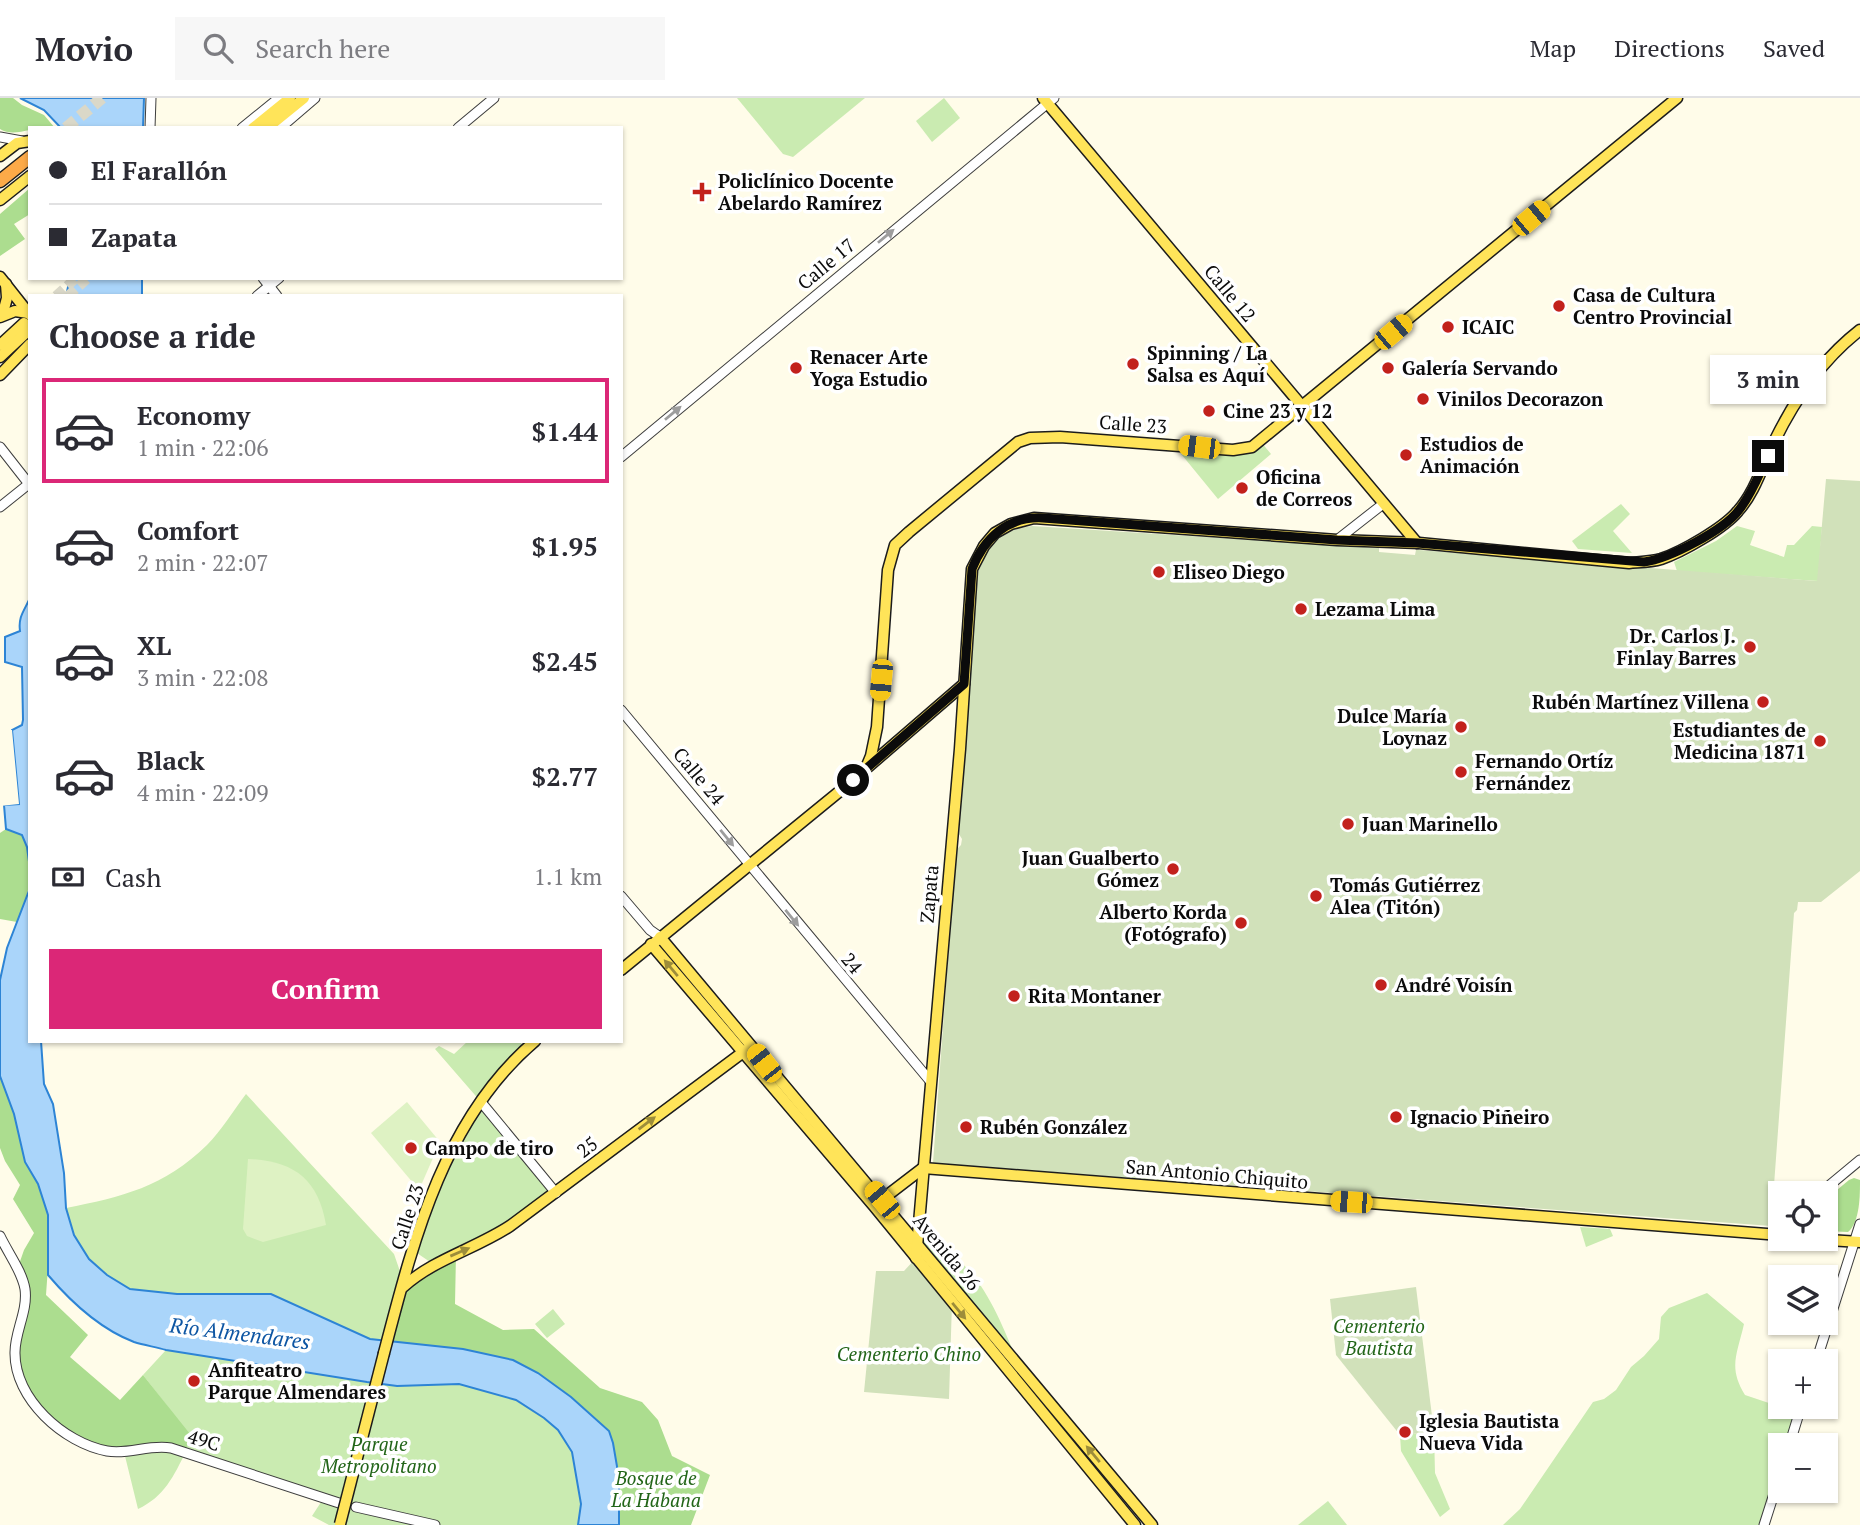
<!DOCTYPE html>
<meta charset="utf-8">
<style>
:root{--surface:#fff;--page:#f7f7f7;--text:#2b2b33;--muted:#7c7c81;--line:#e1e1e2;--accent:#db2777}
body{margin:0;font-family:"PT Serif",serif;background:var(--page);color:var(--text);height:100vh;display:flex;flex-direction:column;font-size:26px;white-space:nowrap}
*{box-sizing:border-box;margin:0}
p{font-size:23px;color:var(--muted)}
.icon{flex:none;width:38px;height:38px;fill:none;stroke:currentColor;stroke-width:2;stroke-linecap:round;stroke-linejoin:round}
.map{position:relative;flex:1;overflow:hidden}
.details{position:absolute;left:28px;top:196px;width:595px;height:749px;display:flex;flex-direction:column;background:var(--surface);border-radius:0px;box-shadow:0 2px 5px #0004}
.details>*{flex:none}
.hud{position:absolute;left:28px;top:28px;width:595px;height:154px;border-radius:0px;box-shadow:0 2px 5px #0004;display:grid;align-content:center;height:154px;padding:0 21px;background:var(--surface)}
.buttons{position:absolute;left:1768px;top:1083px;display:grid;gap:14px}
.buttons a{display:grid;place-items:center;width:70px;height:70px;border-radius:0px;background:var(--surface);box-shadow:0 2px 5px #0004;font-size:35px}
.end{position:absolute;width:32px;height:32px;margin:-16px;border:9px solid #0b0b0b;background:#fff;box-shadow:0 0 0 4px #fff}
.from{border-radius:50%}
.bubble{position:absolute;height:49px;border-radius:0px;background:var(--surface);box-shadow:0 2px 5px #0004;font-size:23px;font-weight:700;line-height:49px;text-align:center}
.car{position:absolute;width:21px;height:42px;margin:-21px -10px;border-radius:9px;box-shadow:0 0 5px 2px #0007;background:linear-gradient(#f5c518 24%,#345 0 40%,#f5c518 0 76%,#345 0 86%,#f5c518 0)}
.hud b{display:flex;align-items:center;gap:24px;height:66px;font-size:26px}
.hud b+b{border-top:2px solid var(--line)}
.hud i{width:18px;height:18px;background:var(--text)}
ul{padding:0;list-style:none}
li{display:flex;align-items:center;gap:21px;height:105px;margin:0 14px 10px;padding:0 7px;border:4px solid transparent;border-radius:0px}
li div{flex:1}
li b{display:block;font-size:26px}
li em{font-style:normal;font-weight:700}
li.active{border-color:var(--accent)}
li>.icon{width:63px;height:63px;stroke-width:1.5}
h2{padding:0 21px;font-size:32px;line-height:84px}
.pay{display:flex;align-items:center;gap:18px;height:77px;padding:0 21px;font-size:26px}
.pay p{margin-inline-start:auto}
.action{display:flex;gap:14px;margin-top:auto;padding:14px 21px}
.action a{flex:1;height:80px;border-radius:0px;background:var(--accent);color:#fff;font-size:28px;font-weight:700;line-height:80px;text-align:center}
header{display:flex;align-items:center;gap:42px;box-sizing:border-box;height:98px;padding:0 35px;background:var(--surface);border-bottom:2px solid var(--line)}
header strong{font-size:33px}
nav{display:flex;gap:38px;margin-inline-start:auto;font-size:24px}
.search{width:490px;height:63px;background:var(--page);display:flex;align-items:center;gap:18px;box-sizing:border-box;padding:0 24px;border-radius:0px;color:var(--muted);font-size:26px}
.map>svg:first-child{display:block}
</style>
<header>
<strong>Movio</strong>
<div class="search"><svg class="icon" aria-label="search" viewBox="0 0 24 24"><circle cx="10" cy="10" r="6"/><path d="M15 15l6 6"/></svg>Search here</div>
<nav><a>Map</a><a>Directions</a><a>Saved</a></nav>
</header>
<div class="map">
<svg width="1860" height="1427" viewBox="0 0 1860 1427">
<rect width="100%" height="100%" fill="#fffce9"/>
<!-- green -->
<g fill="#caebb1">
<path d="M 737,0 L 865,0 L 793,59 L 783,56 Z"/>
<path d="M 944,0 L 960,20 L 932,44 L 916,23 Z"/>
<path d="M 1261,344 L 1271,356 L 1218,401 L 1173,346 L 1213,351 Z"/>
<path d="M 1621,406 L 1630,416 L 1613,433 L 1632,455 L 1578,451 L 1572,443 Z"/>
<path d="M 1737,428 L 1755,433 L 1750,447 L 1784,459 L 1787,447 L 1794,447 L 1812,428 L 1822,429 L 1818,483 L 1677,473 L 1674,464 L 1716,443 Z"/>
<path d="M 468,943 L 519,943 L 526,951 L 481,1004 L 556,1095 L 510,1128 L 433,1166 L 414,1153 L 428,1104 L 481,1004 L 435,951 L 439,948 L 454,956 Z"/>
<path d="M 246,996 L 394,1156 L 404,1185 L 396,1209 L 393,1245 L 370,1241 L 271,1196 L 177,1196 L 130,1191 L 107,1177 L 89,1161 L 74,1137 L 66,1110 C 122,1099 164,1089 207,1047 C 221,1033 233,1013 246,996 Z"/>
<path d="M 1580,1129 L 1610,1131 L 1613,1138 L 1586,1149 Z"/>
<path d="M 917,1135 C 929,1143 944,1149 955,1159 C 987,1185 1003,1229 1019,1267 L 916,1144 Z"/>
<path d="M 1707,1195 L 1744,1226 C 1737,1257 1728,1269 1745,1297 L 1799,1315 L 1789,1347 L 1780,1348 L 1780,1377 L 1764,1427 L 1503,1427 L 1520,1411 L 1593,1304 L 1604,1301 L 1616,1292 L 1631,1269 L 1644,1258 L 1659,1241 L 1661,1219 L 1669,1210 Z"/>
<path d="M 553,1211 L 565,1226 L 547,1240 L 535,1226 Z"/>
<path d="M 166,1252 L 368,1284 L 397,1288 L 459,1286 L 516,1302 L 544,1320 L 558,1332 L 572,1354 L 581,1406 L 578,1427 L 329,1427 L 312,1418 L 323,1401 L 186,1353 C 174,1378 164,1399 138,1411 L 124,1354 L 168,1309 L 143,1277 Z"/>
<path d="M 1434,1334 L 1435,1375 L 1450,1411 L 1440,1419 L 1401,1353 L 1400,1337 Z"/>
<path d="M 1328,1403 L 1347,1427 L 1298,1427 Z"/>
</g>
<!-- forest -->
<g fill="#acdd8f">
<path d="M 0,0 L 13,0 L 22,7 L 44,17 L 55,30 L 30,30 L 30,32 C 19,34 10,37 0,31 Z"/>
<path d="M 30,90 L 30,116 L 14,126 L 25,141 L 0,158 L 0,116 Z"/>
<path d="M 6,731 L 22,737 C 36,767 30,796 17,824 L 0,821 L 0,735 Z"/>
<path d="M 0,978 L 14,1016 L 25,1064 L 38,1086 L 48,1117 L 49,1155 L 46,1197 L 88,1237 L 70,1259 L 120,1302 L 143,1277 L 190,1336 L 186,1353 L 130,1353 L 87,1346 L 37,1310 L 15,1260 L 25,1205 L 17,1172 L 24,1152 L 34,1135 L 13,1101 L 20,1087 L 5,1063 L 0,1050 Z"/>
<path d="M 1854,1080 L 1860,1082 C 1860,1097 1860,1124 1848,1134 L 1825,1133 L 1825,1102 L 1849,1082 Z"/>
<path d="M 456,1156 L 455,1206 L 503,1232 L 534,1231 L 600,1290 L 642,1304 L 658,1322 L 672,1358 L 710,1377 L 691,1427 L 619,1427 L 619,1380 L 585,1313 L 571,1299 L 538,1275 L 513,1262 L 463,1251 L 393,1245 L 396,1209 L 403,1189 Z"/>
</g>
<!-- cemetery -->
<g fill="#d1e1ba">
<path d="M 1826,381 L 1860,383 L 1860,773 L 1821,804 L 1798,804 L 1797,812 L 1794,815 L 1771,1128 L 933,1065 L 956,752 L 961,747 L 962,741 L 957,733 L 978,474 C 987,445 1001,432 1032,428 L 1379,450 L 1379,454 L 1415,457 L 1416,452 L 1419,452 L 1817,483 Z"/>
<path d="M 916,1160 L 952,1204 L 949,1301 L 864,1294 L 876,1173 L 904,1173 Z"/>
<path d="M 1416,1189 L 1434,1334 L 1400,1337 L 1336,1257 L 1330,1201 Z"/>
</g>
<!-- pitch -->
<g fill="#def2c3">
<path d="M 407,1004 L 440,1044 L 419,1092 L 371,1035 Z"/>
<path d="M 248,1061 C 294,1063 318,1081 326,1127 L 263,1144 L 247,1138 L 243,1131 Z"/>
</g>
<!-- water -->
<g fill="#aad5fa" stroke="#2d84d5" stroke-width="2">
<path d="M 20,0 L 144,0 L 143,30 L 61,30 L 44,12 Z"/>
<path d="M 70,180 L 142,180 L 142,198 L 66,198 Z"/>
<path d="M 30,500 L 30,771 L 27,749 L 22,737 L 6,731 L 4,707 L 19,706 L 12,632 L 22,627 L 23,622 L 22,569 L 5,564 L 5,539 L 20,533 C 18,519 24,513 30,500 Z"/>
<path d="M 30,790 L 30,943 L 41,943 L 44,986 L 53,1006 L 64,1075 L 66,1110 L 74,1137 L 89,1161 L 107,1177 L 130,1191 L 177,1196 L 271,1196 L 370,1241 L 463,1251 L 513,1262 L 538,1275 L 571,1299 L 609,1333 L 613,1345 L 619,1380 L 619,1427 L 578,1427 L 581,1406 L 572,1354 L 558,1332 L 544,1320 L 516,1302 L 459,1286 L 397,1288 L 367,1284 L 166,1252 C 155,1249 144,1247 134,1244 C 100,1231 71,1204 48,1177 L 48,1117 L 38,1086 L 25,1064 L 14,1016 L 0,978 L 0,882 L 7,850 Z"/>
</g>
<!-- pier -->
<path fill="#fffce9" d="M 8,632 L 12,632 L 19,706 L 0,708 L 3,704 L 15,703 Z"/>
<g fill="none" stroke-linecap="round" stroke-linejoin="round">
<!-- major-tunnel -->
<g stroke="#dad8c8" stroke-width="10" stroke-dasharray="10 5" stroke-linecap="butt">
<path d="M 56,198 L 76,180"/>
<path d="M 68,198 L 88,180"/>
</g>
<!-- highway-tunnel -->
<g stroke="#dad8c8" stroke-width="12" stroke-dasharray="12 6" stroke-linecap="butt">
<path d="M 66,30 L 102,0"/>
<path d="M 29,51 L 30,50"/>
</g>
<!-- minor casing -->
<g stroke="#3e3e3e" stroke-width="11">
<g id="minor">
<path d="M 150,30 L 151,0"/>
<path d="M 242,30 L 279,0"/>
<path d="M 280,30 L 315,0"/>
<path d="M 458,30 L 494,0"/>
<path d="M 0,39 L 22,43"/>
<path d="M 263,180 L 277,198"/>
<path d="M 257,198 L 279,180"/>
<path d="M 0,349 L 29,386"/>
<path d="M 621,359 L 1054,0"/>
<path d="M 0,409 L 30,385"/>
<path d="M 1337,442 L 1383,406"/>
<path d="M 621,612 L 931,984"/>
<path d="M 621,798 L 650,832 L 660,839"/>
<path d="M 481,1004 L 556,1095"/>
<path d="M 1819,1096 L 1860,1062"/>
<path d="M 0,1138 C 8,1155 22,1173 25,1191 C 28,1213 15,1233 15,1254 C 14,1301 64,1345 107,1353 C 129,1357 149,1346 171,1350 L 339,1405"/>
<path d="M 1816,1264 L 1860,1126"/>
<path d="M 1789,1348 L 1801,1309"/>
<path d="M 356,1409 L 435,1427"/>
<path d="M 1764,1427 L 1780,1377"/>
</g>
</g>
<!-- major casing -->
<g stroke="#1c1c1c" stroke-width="13">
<g id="major">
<path d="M 1043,0 L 1417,445"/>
<path d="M 253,30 L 290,0"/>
<path d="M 267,30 L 304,0"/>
<path d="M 0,58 L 17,45 L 30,43"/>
<path d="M 0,102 L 30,78"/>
<path d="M 0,179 L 30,217"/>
<path d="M 4,211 L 7,200 L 6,186"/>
<path d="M 0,219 L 15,213 L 28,215"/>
<path d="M 0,247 L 24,225"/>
<path d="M 0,259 L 29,232"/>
<path d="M 0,277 L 30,246"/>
<path d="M 866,670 L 871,658 L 877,629 L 888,472 L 895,447 L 909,434 L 1018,344 L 1030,340 L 1060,339 L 1233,352 L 1252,349 L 1677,0"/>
<path d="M 660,839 L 1152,1427"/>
<path d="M 651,846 L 874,1108 L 1135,1427"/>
<path d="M 621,872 L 840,693 L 964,586"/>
<path d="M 923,1070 L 1780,1137"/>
<path d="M 876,1106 L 923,1070"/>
<path d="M 1813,1141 L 1860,1144"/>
<path d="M 916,1160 L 960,651 L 972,471 L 984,448 L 995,435 L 1011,426 L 1034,420 L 1337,442 L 1419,445 L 1629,465 C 1640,464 1651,464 1661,461 C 1682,454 1724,430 1738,413 C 1756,393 1763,365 1775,342 C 1795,301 1824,260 1860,232"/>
<path d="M 403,1189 C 434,1161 475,1151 510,1128 L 746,952"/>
<path d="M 384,1255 C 413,1144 443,1021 535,943"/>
</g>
</g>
<!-- highway casing -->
<g stroke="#1c1c1c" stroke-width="15">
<path id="highway" d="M 0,83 L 30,59"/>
</g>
<!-- minor -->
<use href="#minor" stroke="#fff" stroke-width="9"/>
<!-- major -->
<use href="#major" stroke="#ffe459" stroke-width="10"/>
<!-- highway -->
<use href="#highway" stroke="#fdaa48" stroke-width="12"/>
<!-- major-bridge casing -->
<g stroke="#1c1c1c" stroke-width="13" stroke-linecap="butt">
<path id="major-bridge" d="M 340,1426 L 384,1255"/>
</g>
<!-- major-bridge -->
<use href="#major-bridge" stroke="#ffe459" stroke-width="10"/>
</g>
<!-- one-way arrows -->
<defs><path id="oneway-solid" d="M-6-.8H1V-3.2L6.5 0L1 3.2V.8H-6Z" transform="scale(1.75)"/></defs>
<g fill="#9d9d9d">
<use href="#oneway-solid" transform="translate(886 138) rotate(-40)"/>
<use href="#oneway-solid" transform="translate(673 315) rotate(-40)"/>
<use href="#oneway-solid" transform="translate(727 740) rotate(51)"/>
<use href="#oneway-solid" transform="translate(792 820) rotate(51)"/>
</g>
<g fill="#9d8d3a">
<use href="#oneway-solid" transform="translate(671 870) rotate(-130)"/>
<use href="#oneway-solid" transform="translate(647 1025) rotate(-37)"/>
<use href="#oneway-solid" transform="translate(460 1154) rotate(-23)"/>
<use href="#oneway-solid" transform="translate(959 1213) rotate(50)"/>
<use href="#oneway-solid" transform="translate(1093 1356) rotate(-130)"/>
</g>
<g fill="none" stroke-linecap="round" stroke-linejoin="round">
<!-- route -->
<path stroke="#0b0b0b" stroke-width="9" d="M 853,682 L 964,586 L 972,471 C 984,440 1008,418 1043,420 L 1337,442 L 1417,445 L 1644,464 C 1669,461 1724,432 1739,412 C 1752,396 1759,376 1768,358"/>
</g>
<!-- markers -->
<g fill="#c2211c" stroke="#fff" stroke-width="2.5">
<path d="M698.5 83.5h7v7h7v7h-7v7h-7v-7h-7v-7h7z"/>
<circle cx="1559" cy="208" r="7"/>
<circle cx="1448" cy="229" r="7"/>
<circle cx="1133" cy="266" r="7"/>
<circle cx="796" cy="270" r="7"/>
<circle cx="1388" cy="270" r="7"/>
<circle cx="1423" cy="301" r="7"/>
<circle cx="1209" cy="313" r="7"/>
<circle cx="1406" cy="357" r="7"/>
<circle cx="1242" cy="390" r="7"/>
<circle cx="1159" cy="474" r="7"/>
<circle cx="1301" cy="511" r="7"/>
<circle cx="1750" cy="549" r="7"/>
<circle cx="1763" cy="604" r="7"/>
<circle cx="1461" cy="629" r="7"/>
<circle cx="1820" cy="643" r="7"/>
<circle cx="1461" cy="674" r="7"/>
<circle cx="1348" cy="726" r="7"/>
<circle cx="1173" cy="771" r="7"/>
<circle cx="1316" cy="798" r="7"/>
<circle cx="1241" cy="825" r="7"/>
<circle cx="1381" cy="887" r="7"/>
<circle cx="1014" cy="898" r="7"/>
<circle cx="1396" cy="1019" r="7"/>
<circle cx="966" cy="1029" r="7"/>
<circle cx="411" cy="1050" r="7"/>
<circle cx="194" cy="1283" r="7"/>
<circle cx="1405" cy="1334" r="7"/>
</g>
<g text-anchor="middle" stroke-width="7" stroke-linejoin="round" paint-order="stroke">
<!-- poi labels -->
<g font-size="19" font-weight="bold" fill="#0b0b0b" stroke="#fff" text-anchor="start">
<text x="718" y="90">Policlínico Docente<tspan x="718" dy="22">Abelardo Ramírez</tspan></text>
<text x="1573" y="204">Casa de Cultura<tspan x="1573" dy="22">Centro Provincial</tspan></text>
<text x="1462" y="236">ICAIC</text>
<text x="1147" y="262">Spinning / La<tspan x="1147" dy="22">Salsa es Aquí</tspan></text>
<text x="810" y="266">Renacer Arte<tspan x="810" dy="22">Yoga Estudio</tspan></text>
<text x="1402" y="277">Galería Servando</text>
<text x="1437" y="308">Vinilos Decorazon</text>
<text x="1223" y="320">Cine 23 y 12</text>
<text x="1420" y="353">Estudios de<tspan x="1420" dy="22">Animación</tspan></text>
<text x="1256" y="386">Oficina<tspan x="1256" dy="22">de Correos</tspan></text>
<text x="1173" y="481">Eliseo Diego</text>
<text x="1315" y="518">Lezama Lima</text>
<text x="1736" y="545" text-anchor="end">Dr. Carlos J.<tspan x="1736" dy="22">Finlay Barres</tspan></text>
<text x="1749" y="611" text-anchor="end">Rubén Martínez Villena</text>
<text x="1447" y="625" text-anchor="end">Dulce María<tspan x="1447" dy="22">Loynaz</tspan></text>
<text x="1806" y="639" text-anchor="end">Estudiantes de<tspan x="1806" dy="22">Medicina 1871</tspan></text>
<text x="1475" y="670">Fernando Ortíz<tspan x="1475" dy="22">Fernández</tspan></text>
<text x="1362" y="733">Juan Marinello</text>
<text x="1159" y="767" text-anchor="end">Juan Gualberto<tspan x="1159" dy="22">Gómez</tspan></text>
<text x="1330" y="794">Tomás Gutiérrez<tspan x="1330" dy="22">Alea (Titón)</tspan></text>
<text x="1227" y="821" text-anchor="end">Alberto Korda<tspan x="1227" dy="22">(Fotógrafo)</tspan></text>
<text x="1395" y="894">André Voisín</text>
<text x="1028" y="905">Rita Montaner</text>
<text x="1410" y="1026">Ignacio Piñeiro</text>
<text x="980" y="1036">Rubén González</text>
<text x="425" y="1057">Campo de tiro</text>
<text x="208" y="1279">Anfiteatro<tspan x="208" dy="22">Parque Almendares</tspan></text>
<text x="1419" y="1330">Iglesia Bautista<tspan x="1419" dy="22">Nueva Vida</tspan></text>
</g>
<!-- street labels -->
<g font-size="19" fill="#0b0b0b" stroke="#fff">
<text transform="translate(826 166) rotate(-40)" y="7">Calle 17</text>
<text transform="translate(1230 195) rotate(50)" y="7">Calle 12</text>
<text transform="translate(1133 326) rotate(4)" y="7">Calle 23</text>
<text transform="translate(699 678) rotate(50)" y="7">Calle 24</text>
<text transform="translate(929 796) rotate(-85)" y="7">Zapata</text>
<text transform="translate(852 865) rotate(50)" y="7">24</text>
<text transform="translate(587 1049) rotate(-37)" y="7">25</text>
<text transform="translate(1217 1076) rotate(5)" y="7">San Antonio Chiquito</text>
<text transform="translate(407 1119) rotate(-72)" y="7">Calle 23</text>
<text transform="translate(947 1154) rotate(50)" y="7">Avenida 26</text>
<text transform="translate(204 1342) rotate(17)" y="7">49C</text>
</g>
<!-- park labels -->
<g font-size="19" font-style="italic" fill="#226518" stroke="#fff">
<text x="1379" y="1235">Cementerio<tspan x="1379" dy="22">Bautista</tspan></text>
<text x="909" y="1263">Cementerio Chino</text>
<text x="379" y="1353">Parque<tspan x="379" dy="22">Metropolitano</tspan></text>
<text x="656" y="1387">Bosque de<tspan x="656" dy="22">La Habana</tspan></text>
</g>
<!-- water labels -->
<g font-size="21" font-style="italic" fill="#0e56a3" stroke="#fff">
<text transform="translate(240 1236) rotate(7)" y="7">Río Almendares</text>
</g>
</g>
</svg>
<div class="buttons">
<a><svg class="icon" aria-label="locate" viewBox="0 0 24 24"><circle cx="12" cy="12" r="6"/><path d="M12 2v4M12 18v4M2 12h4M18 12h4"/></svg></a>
<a><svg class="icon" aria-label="layers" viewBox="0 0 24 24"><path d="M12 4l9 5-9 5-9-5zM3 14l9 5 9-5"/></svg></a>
<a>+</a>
<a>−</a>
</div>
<i class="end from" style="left:853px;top:682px"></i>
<i class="end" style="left:1768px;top:358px"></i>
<div class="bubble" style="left:1710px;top:257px;width:116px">3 min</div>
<i class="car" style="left:1531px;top:120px;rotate:50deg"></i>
<i class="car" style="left:1393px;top:234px;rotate:50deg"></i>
<i class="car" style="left:1199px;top:349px;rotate:277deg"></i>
<i class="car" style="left:881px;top:582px;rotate:185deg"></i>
<i class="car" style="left:764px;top:965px;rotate:322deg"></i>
<i class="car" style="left:882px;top:1102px;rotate:320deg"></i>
<i class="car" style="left:1351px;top:1104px;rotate:274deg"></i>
<div class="hud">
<b><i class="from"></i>El Farallón</b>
<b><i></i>Zapata</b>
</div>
<section class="details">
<h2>Choose a ride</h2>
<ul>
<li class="active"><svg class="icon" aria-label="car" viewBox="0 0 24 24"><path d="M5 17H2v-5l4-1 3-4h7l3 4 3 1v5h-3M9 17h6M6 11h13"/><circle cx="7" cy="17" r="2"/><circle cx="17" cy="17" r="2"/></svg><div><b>Economy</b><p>1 min · 22:06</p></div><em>$1.44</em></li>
<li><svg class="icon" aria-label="car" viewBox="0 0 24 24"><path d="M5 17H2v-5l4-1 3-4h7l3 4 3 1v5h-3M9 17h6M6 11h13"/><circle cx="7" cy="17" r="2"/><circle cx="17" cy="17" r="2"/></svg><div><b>Comfort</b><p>2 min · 22:07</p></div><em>$1.95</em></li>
<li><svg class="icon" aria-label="car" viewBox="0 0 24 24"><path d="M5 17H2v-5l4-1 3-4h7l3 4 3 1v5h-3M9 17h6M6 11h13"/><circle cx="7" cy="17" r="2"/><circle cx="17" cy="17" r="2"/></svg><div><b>XL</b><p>3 min · 22:08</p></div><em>$2.45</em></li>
<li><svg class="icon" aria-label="car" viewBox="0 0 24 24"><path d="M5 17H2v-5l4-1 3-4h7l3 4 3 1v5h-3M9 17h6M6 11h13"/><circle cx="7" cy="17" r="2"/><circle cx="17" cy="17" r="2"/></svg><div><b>Black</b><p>4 min · 22:09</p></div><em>$2.77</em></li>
</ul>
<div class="pay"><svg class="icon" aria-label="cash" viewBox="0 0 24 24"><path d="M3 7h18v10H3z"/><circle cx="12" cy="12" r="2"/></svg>Cash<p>1.1 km</p></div>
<div class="action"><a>Confirm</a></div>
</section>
</div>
